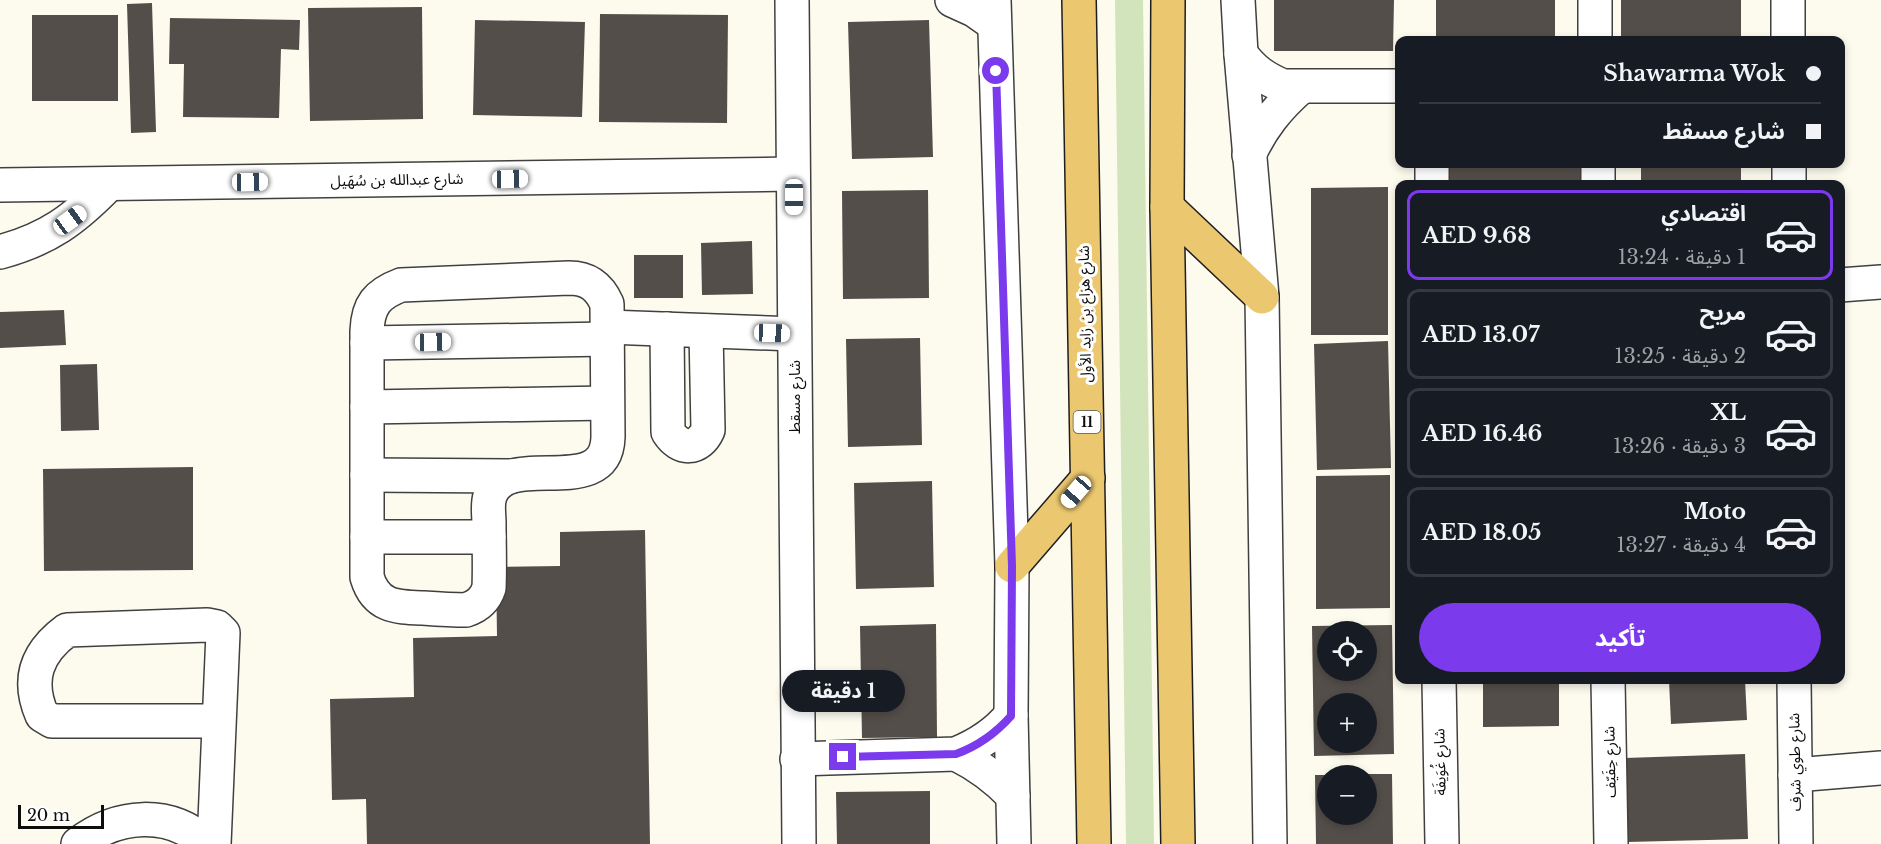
<!DOCTYPE html>
<html lang="ar">
<meta charset="utf-8">
<style>
:root{--surface:#171b24;--page:#20242c;--text:#f1f3f6;--muted:#9ea1a6;--line:#363941;--accent:#7c3aed}
body{margin:0;font-family:"Libre Baskerville","Noto Sans Arabic",serif;background:var(--page);color:var(--text);direction:rtl;height:100vh;display:flex;flex-direction:column;font-size:22px;white-space:nowrap}
*{box-sizing:border-box;margin:0}
p{font-size:20px;color:var(--muted)}
.icon{flex:none;width:33px;height:33px;fill:none;stroke:currentColor;stroke-width:2;stroke-linecap:round;stroke-linejoin:round}
.map{position:relative;flex:1;overflow:hidden;direction:ltr}
.details{position:absolute;left:1395px;top:180px;width:450px;height:504px;display:flex;flex-direction:column;background:var(--surface);border-radius:12px;box-shadow:0 3px 9px #0003;direction:rtl}
.details>*{flex:none}
.banner{position:absolute;left:1395px;top:36px;width:450px;height:132px;border-radius:12px;box-shadow:0 3px 9px #0003;direction:rtl;display:grid;align-content:center;height:132px;padding:0 24px;background:var(--surface)}
.tools{position:absolute;left:1317px;top:621px;display:grid;gap:12px}
.tools a{display:grid;place-items:center;width:60px;height:60px;border-radius:50%;background:var(--surface);box-shadow:0 3px 9px #0003;font-size:30px}
.scale{position:absolute;left:18px;bottom:15px;width:86px;box-sizing:border-box;padding-left:6px;border:3px solid #0d0d0d;border-top:0;font-size:16px;line-height:21px;white-space:nowrap;color:#0d0d0d;-webkit-text-stroke:4px #fff;paint-order:stroke}
.end{position:absolute;width:27px;height:27px;margin:-14px;border:8px solid #7c3aed;background:#fff;box-shadow:0 0 0 3px #fff}
.from{border-radius:50%}
.bubble{position:absolute;height:42px;border-radius:21px;background:var(--surface);box-shadow:0 3px 9px #0003;font-size:20px;font-weight:700;line-height:42px;text-align:center;direction:rtl}
.car{position:absolute;width:18px;height:36px;margin:-18px -9px;border-radius:8px;box-shadow:0 0 4px 2px #0007;background:linear-gradient(#fff 24%,#345 0 40%,#fff 0 76%,#345 0 86%,#fff 0)}
.banner b{display:flex;align-items:center;gap:21px;height:57px;font-size:22px}
.banner b+b{border-top:2px solid var(--line)}
.banner i{width:15px;height:15px;background:var(--text)}
ul{padding:10px 0 0;list-style:none}
li{display:flex;align-items:center;gap:18px;height:90px;margin:0 12px 9px;padding:0 12px;border:3px solid var(--line);border-radius:12px}
li div{flex:1}
li b{display:block;font-size:22px}
li em{font-style:normal;font-weight:700}
li.on{border-color:var(--accent)}
li>.icon{width:54px;height:54px;stroke-width:1.5}
.button{display:flex;gap:12px;margin-top:auto;padding:12px 24px}
.button a{flex:1;height:69px;border-radius:36px;background:var(--accent);color:#fff;font-size:24px;font-weight:700;line-height:69px;text-align:center}
.map>svg:first-child{display:block}
</style>
<div class="map">
<svg width="1881" height="844" viewBox="0 0 1881 844">
<rect width="100%" height="100%" fill="#fdfaee"/>
<!-- green -->
<path fill="#d2e4bb" d="M 1115,0 L 1143,0 L 1154,844 L 1126,844 Z"/>
<!-- building -->
<g fill="#544e4a" fill-rule="evenodd">
<path d="M 1274,0 L 1394,0 L 1393,51 L 1274,51 Z"/>
<rect x="1436" y="0" width="119" height="40"/>
<rect x="1621" y="0" width="120" height="40"/>
<path d="M 152,3 L 156,132 L 131,133 L 127,4 Z"/>
<path d="M 422,7 L 423,119 L 310,121 L 308,8 Z"/>
<path d="M 600,14 L 728,15 L 727,123 L 599,122 Z"/>
<rect x="32" y="15" width="86" height="86"/>
<path d="M 170,18 L 300,20 L 299,50 L 281,49 L 279,118 L 183,117 L 184,64 L 169,64 Z"/>
<path d="M 475,20 L 585,22 L 582,117 L 473,115 Z"/>
<path d="M 929,20 L 933,157 L 852,159 L 848,22 Z"/>
<path d="M 1446,164 L 1580,164 L 1580,184 L 1447,184 Z"/>
<rect x="1641" y="164" width="100" height="20"/>
<path d="M 1388,187 L 1388,335 L 1311,335 L 1311,188 Z"/>
<path d="M 928,190 L 929,298 L 843,299 L 842,191 Z"/>
<path d="M 752,241 L 753,294 L 702,295 L 701,243 Z"/>
<rect x="634" y="255" width="49" height="43"/>
<path d="M 64,310 L 66,345 L 0,348 L 0,312 Z"/>
<path d="M 920,338 L 922,445 L 848,447 L 846,339 Z"/>
<path d="M 1388,341 L 1391,468 L 1317,470 L 1314,344 Z"/>
<path d="M 97,364 L 99,430 L 61,431 L 60,365 Z"/>
<path d="M 193,467 L 193,570 L 44,571 L 43,469 Z"/>
<path d="M 1390,475 L 1390,608 L 1316,609 L 1316,476 Z"/>
<path d="M 932,481 L 934,587 L 856,589 L 854,483 Z"/>
<path d="M 645,530 L 650,844 L 367,844 L 366,799 L 332,800 L 330,699 L 414,697 L 413,638 L 497,636 L 496,567 L 560,566 L 560,532 Z"/>
<path d="M 936,624 L 937,737 L 862,738 L 860,626 Z"/>
<path d="M 1392,625 L 1394,754 L 1314,756 L 1312,626 ZM 1328,632 L 1366,632 L 1366,670 L 1328,670 ZM 1328,704 L 1366,704 L 1366,742 L 1328,742 Z"/>
<path d="M 1483,680 L 1559,680 L 1559,726 L 1483,727 Z"/>
<path d="M 1669,680 L 1745,680 L 1747,720 L 1671,724 Z"/>
<path d="M 1745,754 L 1748,839 L 1627,842 L 1625,758 Z"/>
<path d="M 1366,774 L 1392,774 L 1393,844 L 1316,844 L 1315,775 L 1328,775 L 1328,814 L 1366,814 Z"/>
<path d="M 930,791 L 930,844 L 837,844 L 836,792 Z"/>
</g>
<g fill="none" stroke-linecap="round" stroke-linejoin="round">
<!-- minor casing -->
<g stroke="#404040" stroke-width="36">
<g id="minor">
<path d="M 792,0 L 799,844"/>
<path d="M 952,0 L 974,10 L 994,24"/>
<path d="M 994,0 L 1012,566 L 1011,715 L 1014,844"/>
<path d="M 1238,0 L 1241,54 L 1262,297 L 1270,844"/>
<path d="M 1595,0 L 1595,40"/>
<path d="M 1788,0 L 1788,40"/>
<path d="M 1241,54 C 1253,70 1264,78 1283,86 L 1400,86"/>
<path d="M 1249,155 C 1262,127 1278,107 1301,87"/>
<path d="M 1432,164 L 1432,184"/>
<path d="M 1598,164 L 1598,184"/>
<path d="M 1789,164 L 1789,184"/>
<path d="M 0,185 L 793,174"/>
<path d="M 0,252 C 48,239 74,220 109,184"/>
<path d="M 569,278 C 588,278 599,286 607,304 L 608,437 C 606,503 506,447 490,496 C 487,504 489,515 489,523 C 489,545 490,566 489,588 C 485,600 478,606 466,610 C 451,610 437,609 423,608 C 396,607 376,607 367,577 L 367,331 C 368,305 377,294 401,285 Z"/>
<path d="M 1840,285 L 1881,282"/>
<path d="M 608,327 L 794,334"/>
<path d="M 667,329 L 668,432 C 680,451 699,450 708,430 L 706,331"/>
<path d="M 367,343 L 608,339"/>
<path d="M 367,407 L 607,403"/>
<path d="M 367,475 L 512,476"/>
<path d="M 367,537 L 489,537"/>
<path d="M 1439,680 L 1442,844"/>
<path d="M 1608,680 L 1611,844"/>
<path d="M 1794,680 L 1796,844"/>
<path d="M 956,754 C 978,765 996,778 1013,796"/>
<path d="M 797,759 L 956,754 C 978,745 996,734 1011,715"/>
<path d="M 1795,775 L 1881,768"/>
<path d="M 78,844 C 117,814 169,809 207,844"/>
<path d="M 214,844 L 223,633 L 217,627 L 207,625 L 67,630 C 36,653 27,680 42,715 L 52,721 L 219,721"/>
</g>
</g>
<!-- major casing -->
<g stroke="#1e1e1e" stroke-width="36">
<g id="major">
<path d="M 1079,0 L 1094,844"/>
<path d="M 1168,0 L 1167,207 L 1178,844"/>
<path d="M 1167,207 L 1262,297"/>
<path d="M 1012,566 L 1088,478"/>
</g>
</g>
<!-- minor -->
<use href="#minor" stroke="#fff" stroke-width="33"/>
<!-- major -->
<use href="#major" stroke="#ebc770" stroke-width="33"/>
</g>
<g fill="none" stroke-linecap="round" stroke-linejoin="round">
<!-- route -->
<path stroke="#7c3aed" stroke-width="8" d="M 843,757 L 956,754 C 978,746 996,733 1011,716 L 1012,566 L 996,71"/>
</g>
<g text-anchor="middle" stroke-width="6" stroke-linejoin="round" paint-order="stroke">
<!-- shield labels -->
<rect fill="#fff" stroke="#565656" stroke-width="1.5" x="1073.5" y="411" width="27" height="22" rx="4.5"/>
<g font-size="14" font-weight="bold" fill="#0d0d0d">
<text x="1087" y="427">11</text>
</g>
<!-- street labels -->
<g font-size="15" fill="#0d0d0d" stroke="#fff">
<text transform="translate(397 180) rotate(-1)" y="5">شارع عبدالله بن سُهَيل</text>
<text transform="translate(1085 314) rotate(-91)" y="5">شارع هزاع بن زايد الأول</text>
<text transform="translate(795 397) rotate(-90)" y="5">شارع مسقط</text>
<text transform="translate(1440 762) rotate(-91)" y="5">شارع غُوَيفَة</text>
<text transform="translate(1610 762) rotate(-91)" y="5">شارع حِفَيّف</text>
<text transform="translate(1795 762) rotate(-91)" y="5">شارع طوي شرف</text>
</g>
</g>
</svg>
<div class="tools">
<a><svg class="icon" aria-label="locate" viewBox="0 0 24 24"><circle cx="12" cy="12" r="6"/><path d="M12 2v4M12 18v4M2 12h4M18 12h4"/></svg></a>
<a>+</a>
<a>−</a>
</div>
<div class="scale">20 m</div>
<i class="end from" style="left:996px;top:71px"></i>
<i class="end" style="left:843px;top:757px"></i>
<div class="bubble" style="left:782px;top:670px;width:123px">1 دقيقة</div>
<i class="car" style="left:510px;top:179px;rotate:89deg"></i>
<i class="car" style="left:250px;top:182px;rotate:89deg"></i>
<i class="car" style="left:794px;top:197px;rotate:180deg"></i>
<i class="car" style="left:70px;top:220px;rotate:54deg"></i>
<i class="car" style="left:772px;top:333px;rotate:92deg"></i>
<i class="car" style="left:433px;top:342px;rotate:89deg"></i>
<i class="car" style="left:1076px;top:492px;rotate:221deg"></i>
<div class="banner">
<b><i class="from"></i>Shawarma Wok</b>
<b><i></i>شارع مسقط</b>
</div>
<section class="details">
<ul>
<li class="on"><svg class="icon" aria-label="car" viewBox="0 0 24 24"><path d="M5 17H2v-5l4-1 3-4h7l3 4 3 1v5h-3M9 17h6M6 11h13"/><circle cx="7" cy="17" r="2"/><circle cx="17" cy="17" r="2"/></svg><div><b>اقتصادي</b><p>1 دقيقة · 13:24</p></div><em>AED 9.68</em></li>
<li><svg class="icon" aria-label="car" viewBox="0 0 24 24"><path d="M5 17H2v-5l4-1 3-4h7l3 4 3 1v5h-3M9 17h6M6 11h13"/><circle cx="7" cy="17" r="2"/><circle cx="17" cy="17" r="2"/></svg><div><b>مريح</b><p>2 دقيقة · 13:25</p></div><em>AED 13.07</em></li>
<li><svg class="icon" aria-label="car" viewBox="0 0 24 24"><path d="M5 17H2v-5l4-1 3-4h7l3 4 3 1v5h-3M9 17h6M6 11h13"/><circle cx="7" cy="17" r="2"/><circle cx="17" cy="17" r="2"/></svg><div><b>XL</b><p>3 دقيقة · 13:26</p></div><em>AED 16.46</em></li>
<li><svg class="icon" aria-label="car" viewBox="0 0 24 24"><path d="M5 17H2v-5l4-1 3-4h7l3 4 3 1v5h-3M9 17h6M6 11h13"/><circle cx="7" cy="17" r="2"/><circle cx="17" cy="17" r="2"/></svg><div><b>Moto</b><p>4 دقيقة · 13:27</p></div><em>AED 18.05</em></li>
</ul>
<div class="button"><a>تأكيد</a></div>
</section>
</div>
